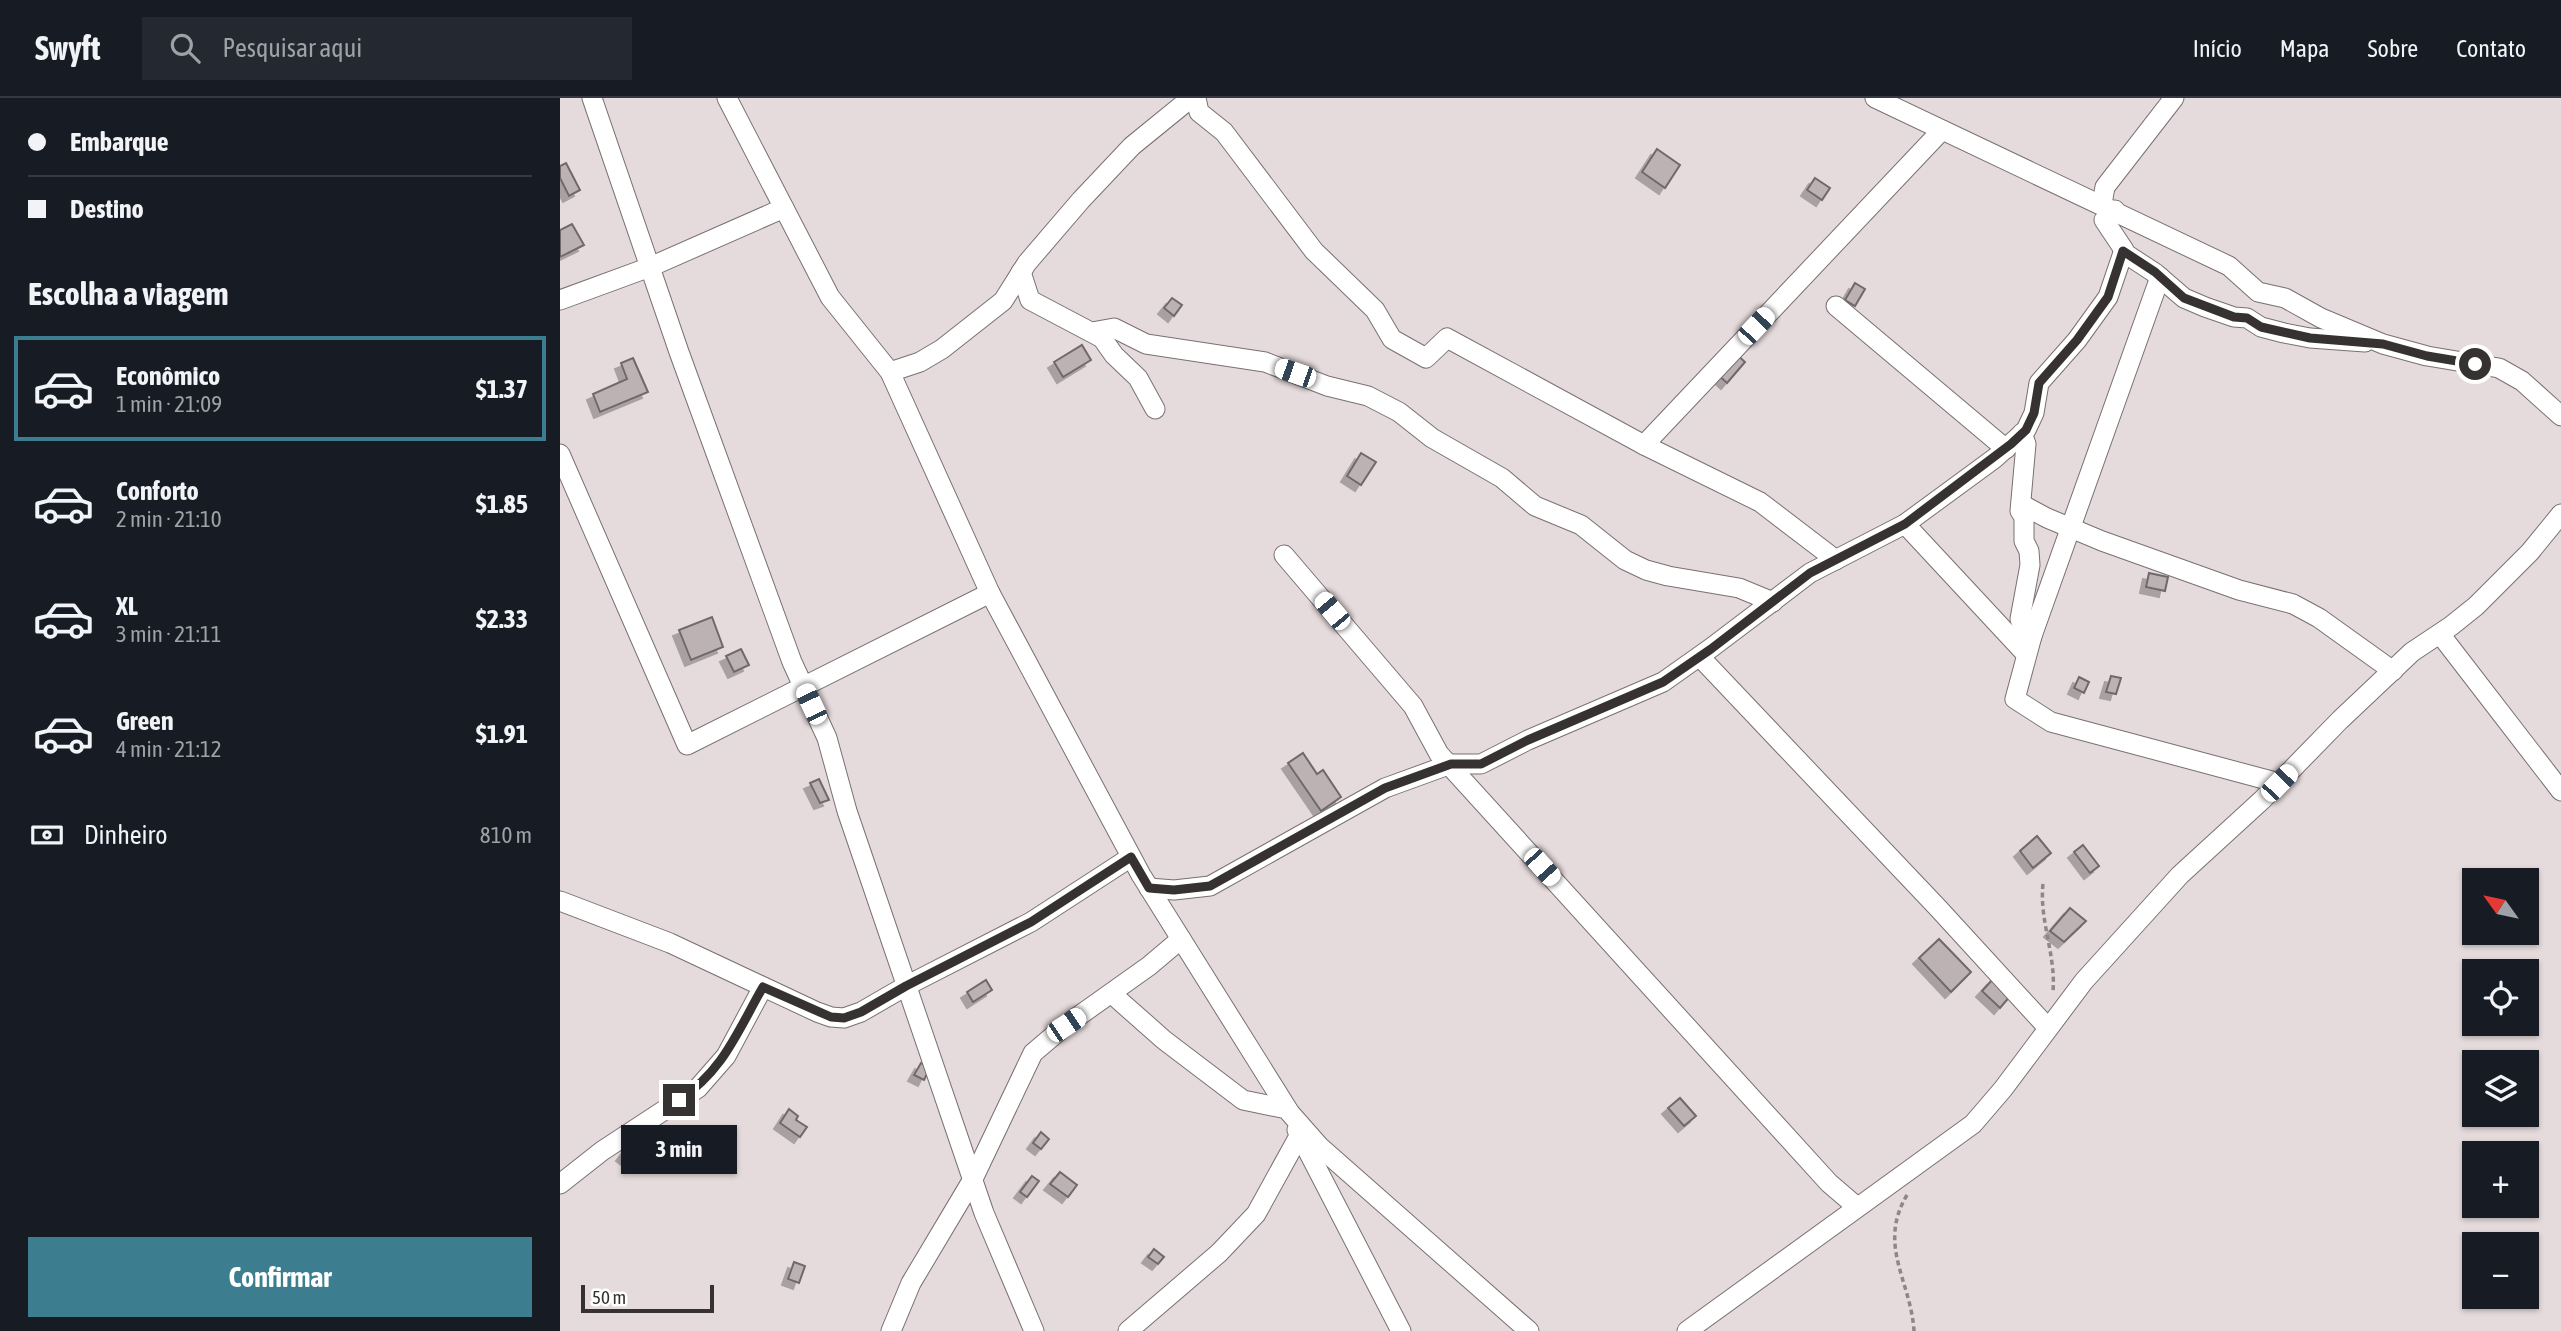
<!DOCTYPE html>
<html lang="pt">
<meta charset="utf-8">
<style>
:root{--surface:#171b24;--page:#242831;--text:#f1f3f6;--muted:#9ea1a6;--line:#363941;--accent:#3c7d8f}
body{margin:0;font-family:"Asap Condensed",sans-serif;background:var(--page);color:var(--text);height:100vh;display:flex;flex-direction:column;font-size:26px;white-space:nowrap}
*{box-sizing:border-box;margin:0}
p{font-size:23px;color:var(--muted)}
.icon{flex:none;width:38px;height:38px;fill:none;stroke:currentColor;stroke-width:2;stroke-linecap:round;stroke-linejoin:round}
.map{position:relative;flex:1;overflow:hidden}
.panel{display:flex;flex-direction:column;background:var(--surface);width:560px}
.panel>*{flex:none}
.top-card{display:grid;align-content:center;height:154px;padding:0 28px;background:var(--surface)}
.needle{width:46px;rotate:303deg}
.fabs{position:absolute;left:1902px;top:770px;display:grid;gap:14px}
.fabs a{display:grid;place-items:center;width:77px;height:77px;border-radius:0px;background:var(--surface);box-shadow:0 2px 5px #0004;font-size:35px}
.scale{position:absolute;left:21px;bottom:18px;width:133px;box-sizing:border-box;padding-left:7px;border:4px solid #363232;border-top:0;font-size:19px;line-height:24px;white-space:nowrap;color:#363232;-webkit-text-stroke:5px #fff;paint-order:stroke}
.end{position:absolute;width:32px;height:32px;margin:-16px;border:9px solid #363232;background:#fff;box-shadow:0 0 0 4px #fff}
.from{border-radius:50%}
.bubble{position:absolute;height:49px;border-radius:0px;background:var(--surface);box-shadow:0 2px 5px #0004;font-size:23px;font-weight:700;line-height:49px;text-align:center}
.car{position:absolute;width:21px;height:42px;margin:-21px -10px;border-radius:9px;box-shadow:0 0 5px 2px #0007;background:linear-gradient(#fff 24%,#345 0 40%,#fff 0 76%,#345 0 86%,#fff 0)}
.top-card b{display:flex;align-items:center;gap:24px;height:66px;font-size:26px}
.top-card b+b{border-top:2px solid var(--line)}
.top-card i{width:18px;height:18px;background:var(--text)}
ul{padding:0;list-style:none}
li{display:flex;align-items:center;gap:21px;height:105px;margin:0 14px 10px;padding:0 14px;border:4px solid transparent;border-radius:0px}
li div{flex:1}
li b{display:block;font-size:26px}
li em{font-style:normal;font-weight:700}
li.active{border-color:var(--accent)}
li>.icon{width:63px;height:63px;stroke-width:1.5}
h2{padding:0 28px;font-size:32px;line-height:84px}
.pay{display:flex;align-items:center;gap:18px;height:77px;padding:0 28px;font-size:26px}
.pay p{margin-inline-start:auto}
.cta{display:flex;gap:14px;margin-top:auto;padding:14px 28px}
.cta a{flex:1;height:80px;border-radius:0px;background:var(--accent);color:#fff;font-size:28px;font-weight:700;line-height:80px;text-align:center}
header{display:flex;align-items:center;gap:42px;box-sizing:border-box;height:98px;padding:0 35px;background:var(--surface);border-bottom:2px solid var(--line)}
header strong{font-size:33px}
nav{display:flex;gap:38px;margin-inline-start:auto;font-size:24px}
.search{width:490px;height:63px;background:var(--page);display:flex;align-items:center;gap:18px;box-sizing:border-box;padding:0 24px;border-radius:0px;color:var(--muted);font-size:26px}
main{display:flex;flex:1;min-height:0}
.map>svg:first-child{display:block}
</style>
<header>
<strong>Swyft</strong>
<div class="search"><svg class="icon" aria-label="search" viewBox="0 0 24 24"><circle cx="10" cy="10" r="6"/><path d="M15 15l6 6"/></svg>Pesquisar aqui</div>
<nav><a>Início</a><a>Mapa</a><a>Sobre</a><a>Contato</a></nav>
</header>
<main>
<section class="panel">
<div class="top-card">
<b><i class="from"></i>Embarque</b>
<b><i></i>Destino</b>
</div>
<h2>Escolha a viagem</h2>
<ul>
<li class="active"><svg class="icon" aria-label="car" viewBox="0 0 24 24"><path d="M5 17H2v-5l4-1 3-4h7l3 4 3 1v5h-3M9 17h6M6 11h13"/><circle cx="7" cy="17" r="2"/><circle cx="17" cy="17" r="2"/></svg><div><b>Econômico</b><p>1 min · 21:09</p></div><em>$1.37</em></li>
<li><svg class="icon" aria-label="car" viewBox="0 0 24 24"><path d="M5 17H2v-5l4-1 3-4h7l3 4 3 1v5h-3M9 17h6M6 11h13"/><circle cx="7" cy="17" r="2"/><circle cx="17" cy="17" r="2"/></svg><div><b>Conforto</b><p>2 min · 21:10</p></div><em>$1.85</em></li>
<li><svg class="icon" aria-label="car" viewBox="0 0 24 24"><path d="M5 17H2v-5l4-1 3-4h7l3 4 3 1v5h-3M9 17h6M6 11h13"/><circle cx="7" cy="17" r="2"/><circle cx="17" cy="17" r="2"/></svg><div><b>XL</b><p>3 min · 21:11</p></div><em>$2.33</em></li>
<li><svg class="icon" aria-label="car" viewBox="0 0 24 24"><path d="M5 17H2v-5l4-1 3-4h7l3 4 3 1v5h-3M9 17h6M6 11h13"/><circle cx="7" cy="17" r="2"/><circle cx="17" cy="17" r="2"/></svg><div><b>Green</b><p>4 min · 21:12</p></div><em>$1.91</em></li>
</ul>
<div class="pay"><svg class="icon" aria-label="cash" viewBox="0 0 24 24"><path d="M3 7h18v10H3z"/><circle cx="12" cy="12" r="2"/></svg>Dinheiro<p>810 m</p></div>
<div class="cta"><a>Confirmar</a></div>
</section>
<div class="map">
<svg width="2001" height="1233" viewBox="0 0 2001 1233">
<defs>
<filter id="shadow"><feDropShadow dx="-6" dy="6" stdDeviation="0" flood-color="#0004"/></filter>
</defs>
<rect width="100%" height="100%" fill="#e6dbdc"/>
<!-- building -->
<g fill="#bcb2b3" stroke="#716869" stroke-width="2" filter="url(#shadow)">
<path d="M 1097,51 L 1120,67 L 1105,90 L 1082,74 Z"/>
<path d="M 6,65 L 20,92 L 9,98 L 0,80 L 0,68 Z"/>
<path d="M 1255,80 L 1270,90 L 1262,102 L 1247,92 Z"/>
<path d="M 12,126 L 24,147 L 0,159 L 0,132 Z"/>
<path d="M 1295,185 L 1305,191 L 1295,208 L 1285,202 Z"/>
<path d="M 612,200 L 622,207 L 614,218 L 604,210 Z"/>
<path d="M 522,247 L 531,262 L 503,279 L 494,264 Z"/>
<path d="M 1175,255 L 1185,264 L 1167,285 L 1157,276 Z"/>
<path d="M 73,260 L 88,294 L 40,314 L 33,296 L 67,281 L 61,265 Z"/>
<path d="M 801,355 L 816,364 L 801,387 L 787,378 Z"/>
<path d="M 1589,475 L 1608,479 L 1605,493 L 1586,489 Z"/>
<path d="M 152,519 L 163,549 L 131,562 L 119,532 Z"/>
<path d="M 181,551 L 189,567 L 174,574 L 166,558 Z"/>
<path d="M 1551,578 L 1561,580 L 1556,596 L 1546,594 Z"/>
<path d="M 1519,579 L 1529,584 L 1524,595 L 1514,590 Z"/>
<path d="M 743,655 L 757,676 L 763,672 L 781,699 L 761,713 L 728,665 Z"/>
<path d="M 259,681 L 269,702 L 260,705 L 250,685 Z"/>
<path d="M 1477,738 L 1491,755 L 1473,770 L 1460,753 Z"/>
<path d="M 1523,747 L 1539,768 L 1530,775 L 1514,754 Z"/>
<path d="M 1510,810 L 1526,823 L 1504,844 L 1490,833 Z"/>
<path d="M 1379,841 L 1411,874 L 1391,894 L 1359,860 Z"/>
<path d="M 1433,881 L 1451,897 L 1440,910 L 1422,893 Z"/>
<path d="M 426,882 L 432,892 L 413,904 L 407,894 Z"/>
<path d="M 361,965 L 370,970 L 364,982 L 354,977 Z"/>
<path d="M 1120,1000 L 1136,1018 L 1124,1028 L 1108,1010 Z"/>
<path d="M 229,1011 L 238,1018 L 236,1022 L 247,1029 L 240,1039 L 220,1025 Z"/>
<path d="M 481,1034 L 489,1041 L 481,1051 L 473,1045 Z"/>
<path d="M 69,1048 L 78,1055 L 71,1064 L 62,1057 Z"/>
<path d="M 500,1074 L 517,1087 L 508,1099 L 490,1086 Z"/>
<path d="M 472,1078 L 479,1083 L 467,1099 L 460,1094 Z"/>
<path d="M 594,1151 L 604,1159 L 598,1166 L 588,1159 Z"/>
<path d="M 234,1164 L 245,1168 L 239,1185 L 228,1181 Z"/>
</g>
<g fill="none" stroke-linecap="round" stroke-linejoin="round">
<!-- minor casing -->
<g stroke="#797071" stroke-width="21">
<g id="minor">
<path d="M 32,0 L 119,254 L 232,564 L 267,640 L 287,713 L 424,1115 L 474,1233"/>
<path d="M 167,0 L 270,199 L 330,274 L 430,495 L 581,777 L 730,1015 L 760,1049 L 969,1233"/>
<path d="M 636,0 L 639,14 L 664,34 L 754,153 L 815,212 L 832,241 L 866,260 L 887,240 L 1084,347 L 1200,404 L 1276,462"/>
<path d="M 1315,0 L 1669,168 L 1698,194 L 1725,200 L 1761,220 L 1823,246 L 1867,258 L 1939,270 L 1962,283 L 2001,318"/>
<path d="M 1542,106 L 1545,89 L 1614,0"/>
<path d="M 1563,154 L 1595,175 L 1624,200 L 1645,209 L 1674,219 L 1687,220 L 1701,229 L 1724,235 L 1750,240 L 1805,244"/>
<path d="M 461,174 L 470,202 L 542,240 L 554,257 L 578,280 L 595,311"/>
<path d="M 1600,179 L 1472,538 L 1455,601 L 1491,624 L 1719,685"/>
<path d="M 0,202 L 90,169 L 224,110"/>
<path d="M 1276,208 L 1446,351"/>
<path d="M 532,234 L 554,230 L 586,246 L 705,264 L 767,288 L 808,298 L 839,314 L 872,340 L 942,380 L 975,408 L 1021,427 L 1065,462 L 1086,472 L 1108,478 L 1179,490 L 1213,504"/>
<path d="M 330,274 L 360,264 L 382,251 L 443,203 L 467,165 L 521,102 L 572,48 L 631,0"/>
<path d="M 1462,335 L 1466,346 L 1460,413 L 1464,419 L 1464,443 L 1469,453 L 1470,467 L 1460,521 L 1465,534 L 1472,538"/>
<path d="M 1084,347 L 1382,32"/>
<path d="M 0,356 L 127,647 L 430,495"/>
<path d="M 1461,406 L 1487,420 L 1542,443 L 1679,492 L 1733,506 L 1759,520 L 1833,573"/>
<path d="M 1345,426 L 1466,556"/>
<path d="M 724,457 L 853,608 L 879,656 L 1269,1085 L 1297,1109"/>
<path d="M 1880,536 L 2001,693"/>
<path d="M 1140,559 L 1378,810 L 1488,930"/>
<path d="M 589,790 L 614,792 L 650,788 L 825,690 L 891,666 L 921,666 L 968,642 L 1103,584 L 1151,550 L 1250,475 L 1345,426 L 1435,360 L 1466,332 L 1474,315 L 1479,285 L 1517,242 L 1548,199 L 1564,152 L 1544,122 L 1555,112"/>
<path d="M 0,803 L 110,845 L 257,914 L 271,919 L 284,920 L 301,914 L 346,888 L 471,824 L 571,759"/>
<path d="M 552,896 L 604,942 L 683,1002 L 727,1011"/>
<path d="M 737,1032 L 841,1233"/>
<path d="M 0,1086 L 42,1053 L 138,990 L 166,958 L 203,889"/>
<path d="M 331,1233 L 351,1185 L 413,1081 L 473,955 L 506,927 L 589,868 L 621,841"/>
<path d="M 568,1233 L 659,1155 L 696,1116 L 739,1038"/>
<path d="M 1127,1233 L 1413,1026 L 1443,991 L 1524,883 L 1620,777 L 1702,702 L 1780,622 L 1852,554 L 1891,528 L 1916,508 L 1970,454 L 2001,416"/>
</g>
</g>
<!-- path -->
<g stroke="#8e8687" stroke-width="3.5" stroke-dasharray="5 3.5" stroke-linecap="butt">
<path d="M 1483,786 C 1479,822 1496,857 1493,893"/>
<path d="M 1347,1097 C 1317,1147 1351,1183 1354,1233"/>
</g>
<!-- minor -->
<use href="#minor" stroke="#fff" stroke-width="19"/>
</g>
<g fill="none" stroke-linecap="round" stroke-linejoin="round">
<!-- route -->
<path stroke="#363232" stroke-width="9" d="M 119,1002 C 164,972 177,934 203,889 L 271,919 L 284,920 L 301,914 L 346,888 L 471,824 L 571,759 L 589,790 L 614,792 L 650,788 L 825,690 L 891,666 L 921,666 L 968,642 L 1103,584 L 1151,551 L 1250,475 L 1345,426 L 1451,346 L 1466,332 L 1474,315 L 1479,285 L 1517,242 L 1548,199 L 1563,153 L 1595,174 L 1624,200 L 1674,219 L 1687,220 L 1701,229 L 1750,240 L 1823,246 L 1867,258 L 1915,266"/>
</g>
</svg>
<div class="fabs">
<a><svg class="needle" viewBox="-14 -14 28 28"><path d="M0-13l5 13h-10z" fill="#e53935"/><path d="M0 13l5-13h-10z" fill="#9ea1a6"/></svg></a>
<a><svg class="icon" aria-label="locate" viewBox="0 0 24 24"><circle cx="12" cy="12" r="6"/><path d="M12 2v4M12 18v4M2 12h4M18 12h4"/></svg></a>
<a><svg class="icon" aria-label="layers" viewBox="0 0 24 24"><path d="M12 4l9 5-9 5-9-5zM3 14l9 5 9-5"/></svg></a>
<a>+</a>
<a>−</a>
</div>
<div class="scale">50 m</div>
<i class="end from" style="left:1915px;top:266px"></i>
<i class="end" style="left:119px;top:1002px"></i>
<div class="bubble" style="left:61px;top:1027px;width:116px">3 min</div>
<i class="car" style="left:1196px;top:228px;rotate:43deg"></i>
<i class="car" style="left:735px;top:275px;rotate:289deg"></i>
<i class="car" style="left:772px;top:513px;rotate:320deg"></i>
<i class="car" style="left:251px;top:606px;rotate:335deg"></i>
<i class="car" style="left:1719px;top:685px;rotate:44deg"></i>
<i class="car" style="left:982px;top:769px;rotate:138deg"></i>
<i class="car" style="left:506px;top:927px;rotate:56deg"></i>
</div>
</main>
